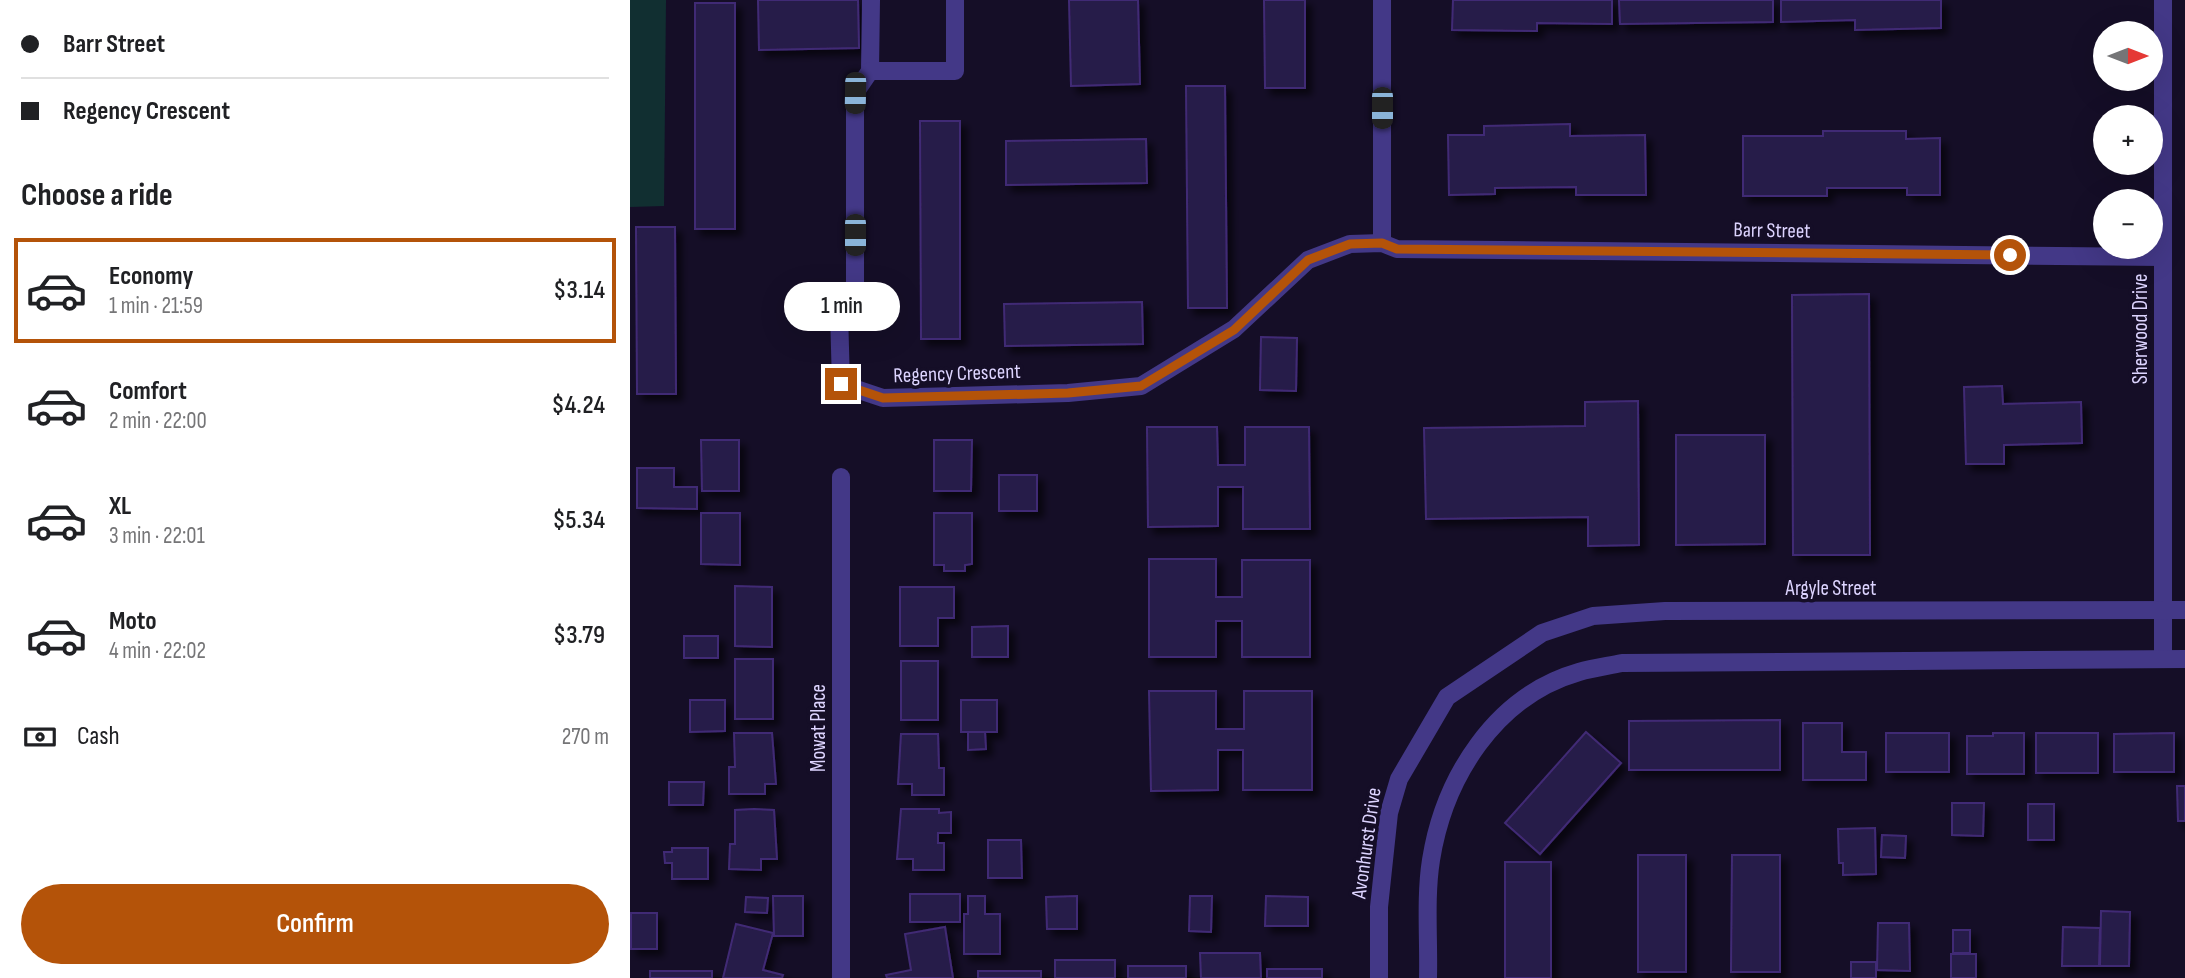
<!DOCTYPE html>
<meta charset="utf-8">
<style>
:root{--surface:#fff;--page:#f6f6f6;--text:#202124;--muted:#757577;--line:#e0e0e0;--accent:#b45309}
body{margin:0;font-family:"Sofia Sans Condensed",sans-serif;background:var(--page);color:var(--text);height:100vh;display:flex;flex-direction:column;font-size:26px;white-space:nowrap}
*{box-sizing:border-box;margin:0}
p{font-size:23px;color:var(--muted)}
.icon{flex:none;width:38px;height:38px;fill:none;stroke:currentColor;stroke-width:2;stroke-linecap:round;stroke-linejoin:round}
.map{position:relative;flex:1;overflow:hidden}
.panel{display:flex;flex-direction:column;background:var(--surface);width:630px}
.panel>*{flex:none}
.guide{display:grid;align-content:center;height:154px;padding:0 21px;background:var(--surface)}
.needle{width:46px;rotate:90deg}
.buttons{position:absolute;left:1463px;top:21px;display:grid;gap:14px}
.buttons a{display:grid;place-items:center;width:70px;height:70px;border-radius:50%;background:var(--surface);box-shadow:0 7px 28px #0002;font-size:35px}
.end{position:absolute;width:32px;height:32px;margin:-16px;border:9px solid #b45309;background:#fff;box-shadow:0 0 0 4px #fff}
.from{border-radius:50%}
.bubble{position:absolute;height:49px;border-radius:24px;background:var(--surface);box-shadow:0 7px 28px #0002;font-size:23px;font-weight:600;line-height:49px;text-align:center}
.car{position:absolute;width:21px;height:42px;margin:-21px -10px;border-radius:9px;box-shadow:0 0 5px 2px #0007;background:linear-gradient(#222 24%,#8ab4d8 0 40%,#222 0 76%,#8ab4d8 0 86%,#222 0)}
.guide b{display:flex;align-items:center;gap:24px;height:66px;font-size:26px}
.guide b+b{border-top:2px solid var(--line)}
.guide i{width:18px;height:18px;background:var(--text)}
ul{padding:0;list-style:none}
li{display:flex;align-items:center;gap:21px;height:105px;margin:0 14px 10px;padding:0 7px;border:4px solid transparent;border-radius:0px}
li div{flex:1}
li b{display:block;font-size:26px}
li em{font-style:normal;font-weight:600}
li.on{border-color:var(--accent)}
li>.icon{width:63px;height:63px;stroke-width:1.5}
h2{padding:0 21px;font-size:32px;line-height:84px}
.pay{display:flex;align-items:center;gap:18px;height:77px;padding:0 21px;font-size:26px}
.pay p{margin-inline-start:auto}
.button{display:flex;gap:14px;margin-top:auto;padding:14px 21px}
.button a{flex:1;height:80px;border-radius:42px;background:var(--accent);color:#fff;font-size:28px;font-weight:600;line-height:80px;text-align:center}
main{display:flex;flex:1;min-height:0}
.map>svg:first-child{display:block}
</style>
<main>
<section class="panel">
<div class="guide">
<b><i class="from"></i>Barr Street</b>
<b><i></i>Regency Crescent</b>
</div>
<h2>Choose a ride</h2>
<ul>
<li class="on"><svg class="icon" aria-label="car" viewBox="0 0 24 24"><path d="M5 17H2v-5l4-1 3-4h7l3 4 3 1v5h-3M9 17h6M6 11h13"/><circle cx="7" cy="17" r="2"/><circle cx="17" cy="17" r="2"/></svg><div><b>Economy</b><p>1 min · 21:59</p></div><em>$3.14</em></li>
<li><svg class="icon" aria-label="car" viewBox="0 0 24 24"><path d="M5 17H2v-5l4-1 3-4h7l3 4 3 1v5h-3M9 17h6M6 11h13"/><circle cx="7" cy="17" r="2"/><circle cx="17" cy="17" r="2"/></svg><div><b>Comfort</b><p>2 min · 22:00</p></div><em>$4.24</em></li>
<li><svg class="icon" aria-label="car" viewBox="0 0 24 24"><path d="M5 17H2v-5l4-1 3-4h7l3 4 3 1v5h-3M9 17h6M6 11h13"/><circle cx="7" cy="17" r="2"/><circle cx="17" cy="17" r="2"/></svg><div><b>XL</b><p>3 min · 22:01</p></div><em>$5.34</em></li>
<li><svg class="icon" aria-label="car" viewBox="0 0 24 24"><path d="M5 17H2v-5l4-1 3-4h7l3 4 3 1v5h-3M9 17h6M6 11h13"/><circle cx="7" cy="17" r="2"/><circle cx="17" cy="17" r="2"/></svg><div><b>Moto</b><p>4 min · 22:02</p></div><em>$3.79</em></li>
</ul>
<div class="pay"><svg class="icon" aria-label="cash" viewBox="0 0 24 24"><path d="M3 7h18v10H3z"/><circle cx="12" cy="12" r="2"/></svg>Cash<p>270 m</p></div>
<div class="button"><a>Confirm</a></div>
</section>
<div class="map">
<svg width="1555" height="978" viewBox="0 0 1555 978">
<defs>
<filter id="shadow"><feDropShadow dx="6" dy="6" stdDeviation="3.5" flood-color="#0009"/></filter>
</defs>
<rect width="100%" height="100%" fill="#150e27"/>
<!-- green -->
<path fill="#112f31" d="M 0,0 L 36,0 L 34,206 L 0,207 Z"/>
<!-- building -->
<g fill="#281a48" stroke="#412b75" stroke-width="2" filter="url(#shadow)">
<path d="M 128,0 L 228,0 L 229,48 L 129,50 Z"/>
<path d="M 439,0 L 508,0 L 510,84 L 441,86 Z"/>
<path d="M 634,0 L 675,0 L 675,88 L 635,88 Z"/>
<path d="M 823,0 L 982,0 L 982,24 L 907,23 L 907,31 L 822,30 Z"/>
<path d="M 989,0 L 1143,0 L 1143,22 L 990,24 Z"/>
<path d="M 1151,0 L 1311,0 L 1311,28 L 1225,30 L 1225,20 L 1151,22 Z"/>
<rect x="65" y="3" width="40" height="226"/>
<path d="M 556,86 L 595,86 L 597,308 L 558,308 Z"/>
<path d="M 290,121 L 330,121 L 330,339 L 291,339 Z"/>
<path d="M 940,124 L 940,136 L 1015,135 L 1016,195 L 946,195 L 946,187 L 865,188 L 865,194 L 819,195 L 818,135 L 854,135 L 854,126 Z"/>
<path d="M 1193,131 L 1276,131 L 1276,139 L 1310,138 L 1310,195 L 1277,195 L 1277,188 L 1197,188 L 1197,196 L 1113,196 L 1113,136 L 1193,136 Z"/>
<path d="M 516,139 L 517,183 L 376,185 L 376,141 Z"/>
<path d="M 6,227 L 45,227 L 46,394 L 7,394 Z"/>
<path d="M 1239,294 L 1240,555 L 1163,555 L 1162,295 Z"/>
<path d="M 512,302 L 513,344 L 375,346 L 374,304 Z"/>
<path d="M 631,337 L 667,338 L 666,391 L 630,390 Z"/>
<path d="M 1372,386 L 1373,404 L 1451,402 L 1452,443 L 1374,445 L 1374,464 L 1336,464 L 1334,387 Z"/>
<path d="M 1008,401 L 1009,545 L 958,546 L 958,517 L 796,519 L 794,428 L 955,426 L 955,402 Z"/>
<path d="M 517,427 L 587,427 L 588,465 L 615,465 L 615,427 L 679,427 L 680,529 L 613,529 L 613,487 L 588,487 L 588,526 L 518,527 Z"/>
<path d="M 1046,435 L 1135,435 L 1135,544 L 1046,545 Z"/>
<path d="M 71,440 L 109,440 L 109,491 L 72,491 Z"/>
<path d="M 304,440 L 342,440 L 341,491 L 304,491 Z"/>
<path d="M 7,468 L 44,468 L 44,487 L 67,487 L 67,509 L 7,508 Z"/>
<rect x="369" y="475" width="38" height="36"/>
<path d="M 71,513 L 110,513 L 110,565 L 71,564 Z"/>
<path d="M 304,513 L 342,513 L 342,564 L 335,565 L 335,571 L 314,571 L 314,565 L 304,565 Z"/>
<path d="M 519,559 L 586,559 L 586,597 L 612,597 L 612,560 L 680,560 L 680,657 L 612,657 L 612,621 L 586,621 L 586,657 L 519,657 Z"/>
<path d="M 105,586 L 142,587 L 142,647 L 105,646 Z"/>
<path d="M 270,587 L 324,587 L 324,618 L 308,618 L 308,646 L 270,646 Z"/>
<path d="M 378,626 L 378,657 L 342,657 L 342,627 Z"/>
<rect x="54" y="636" width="34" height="22"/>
<rect x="105" y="659" width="38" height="60"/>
<rect x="271" y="661" width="37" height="59"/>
<path d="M 519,691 L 586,691 L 586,729 L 614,729 L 614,691 L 682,691 L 682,790 L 613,790 L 613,750 L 588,750 L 588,790 L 521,791 Z"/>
<path d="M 60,700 L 95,700 L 95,731 L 60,732 Z"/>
<rect x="331" y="700" width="36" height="32"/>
<path d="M 1150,720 L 1150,770 L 999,770 L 999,721 Z"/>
<path d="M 1173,723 L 1212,723 L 1212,752 L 1236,752 L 1236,780 L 1173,780 Z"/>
<path d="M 338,732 L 355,732 L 356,749 L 338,750 Z"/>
<path d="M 956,732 L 991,763 L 910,854 L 875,823 Z"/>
<path d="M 104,733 L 142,733 L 146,784 L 135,784 L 135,794 L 99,794 L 99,767 L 105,767 Z"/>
<rect x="1256" y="733" width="63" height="39"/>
<path d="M 1363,733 L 1394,733 L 1394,774 L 1337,774 L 1337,736 L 1363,736 Z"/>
<rect x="1406" y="733" width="62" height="40"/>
<path d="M 1544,733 L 1544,772 L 1484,772 L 1484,734 Z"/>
<path d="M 271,734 L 308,734 L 309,768 L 314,768 L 314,795 L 282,795 L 282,784 L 268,784 Z"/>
<path d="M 39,782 L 74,782 L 73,805 L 39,805 Z"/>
<path d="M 1547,786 L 1555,786 L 1555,821 L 1548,821 Z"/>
<path d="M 1322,803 L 1354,803 L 1353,836 L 1322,835 Z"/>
<rect x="1398" y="804" width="26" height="36"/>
<path d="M 124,809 L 144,810 L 147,859 L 131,859 L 131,870 L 99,869 L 100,844 L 105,844 L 105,810 Z"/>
<path d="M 271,809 L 309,809 L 309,813 L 321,812 L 321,833 L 308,833 L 308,843 L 314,843 L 314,870 L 283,870 L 283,859 L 267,859 Z"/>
<path d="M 1245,828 L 1246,874 L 1213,875 L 1213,863 L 1209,863 L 1208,829 Z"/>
<path d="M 1252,835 L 1276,836 L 1275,858 L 1251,857 Z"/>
<path d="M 358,840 L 391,840 L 392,878 L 358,878 Z"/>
<path d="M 42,848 L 78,848 L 78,879 L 42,879 L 42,863 L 35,863 L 34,852 L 42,852 Z"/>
<rect x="1008" y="855" width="48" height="117"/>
<path d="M 1102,855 L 1150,855 L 1150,972 L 1101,972 Z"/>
<rect x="875" y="862" width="46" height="116"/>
<rect x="280" y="894" width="50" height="28"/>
<path d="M 143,896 L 173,896 L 173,936 L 144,936 Z"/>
<path d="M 338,896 L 355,896 L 355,914 L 370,914 L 370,954 L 334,954 L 334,914 L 338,914 Z"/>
<path d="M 447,896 L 447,929 L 417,929 L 416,897 Z"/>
<path d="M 560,896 L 582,896 L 581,932 L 559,931 Z"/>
<path d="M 636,896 L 678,897 L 678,926 L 635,926 Z"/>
<path d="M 116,897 L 138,898 L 137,913 L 115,912 Z"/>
<path d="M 1471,911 L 1500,912 L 1499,966 L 1470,966 Z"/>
<rect x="1" y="913" width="26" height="36"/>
<path d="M 1248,923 L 1279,923 L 1280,971 L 1247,970 Z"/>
<path d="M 106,924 L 143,933 L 133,970 L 153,975 L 152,978 L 93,978 Z"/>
<path d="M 315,927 L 323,978 L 257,978 L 256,975 L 281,970 L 275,934 Z"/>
<path d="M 1433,927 L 1470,928 L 1469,966 L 1432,966 Z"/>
<rect x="1323" y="930" width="17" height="23"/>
<path d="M 570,953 L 630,953 L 631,978 L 571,978 Z"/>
<rect x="1321" y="954" width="25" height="24"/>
<rect x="425" y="960" width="60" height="18"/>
<rect x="1221" y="962" width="25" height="16"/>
<rect x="498" y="966" width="58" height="12"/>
<rect x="637" y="969" width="55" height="9"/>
<rect x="20" y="971" width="62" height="7"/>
<rect x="348" y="971" width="63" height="7"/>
</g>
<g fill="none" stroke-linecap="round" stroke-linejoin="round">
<!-- minor -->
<g stroke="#433887" stroke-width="18">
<path d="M 241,0 L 240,71 L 225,93 L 225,284 L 209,312 L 211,384 L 253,398 L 438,393 L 511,386 L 604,329 L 678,260 L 720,244 L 752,243 L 767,249 L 1533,257"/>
<path d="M 752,0 L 752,243"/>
<path d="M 1533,0 L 1533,659"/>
<path d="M 240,71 L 325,71 L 325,0"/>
<path d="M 211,477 L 211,978"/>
<path d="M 749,978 L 749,907 L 759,813 L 769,779 L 817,697 L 912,633 L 963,616 L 1035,611 L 1555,610"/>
<path d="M 798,978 C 799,940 795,898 801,860 C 814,778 865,696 949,672 C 963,668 978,666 992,663 L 1555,659"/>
</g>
</g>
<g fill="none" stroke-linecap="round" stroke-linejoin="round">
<!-- route -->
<path stroke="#b45309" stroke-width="9" d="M 211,384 L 253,398 L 438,393 L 511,386 L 604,330 L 678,260 L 720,244 L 752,243 L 767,249 L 1380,255"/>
</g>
<g text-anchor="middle" stroke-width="7" stroke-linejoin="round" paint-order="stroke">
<!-- street labels -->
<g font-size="21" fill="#ddd4ff" stroke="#150e27">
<text transform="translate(1142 230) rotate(1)" y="7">Barr Street</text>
<text transform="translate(1510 329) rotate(-90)" y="7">Sherwood Drive</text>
<text transform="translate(327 373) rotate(-2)" y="7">Regency Crescent</text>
<text x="1201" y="595">Argyle Street</text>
<text transform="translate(188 728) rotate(-90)" y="7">Mowat Place</text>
<text transform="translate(736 843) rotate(-82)" y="7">Avonhurst Drive</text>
</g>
</g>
</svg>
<div class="buttons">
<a><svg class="needle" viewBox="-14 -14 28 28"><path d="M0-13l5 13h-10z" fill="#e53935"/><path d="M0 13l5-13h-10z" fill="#757577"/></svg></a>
<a>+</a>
<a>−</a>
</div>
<i class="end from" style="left:1380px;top:255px"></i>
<i class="end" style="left:211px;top:384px"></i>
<div class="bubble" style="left:154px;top:282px;width:116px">1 min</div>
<i class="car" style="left:225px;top:93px;rotate:181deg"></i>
<i class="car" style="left:752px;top:108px;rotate:180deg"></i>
<i class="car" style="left:225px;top:235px;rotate:180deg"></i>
</div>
</main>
